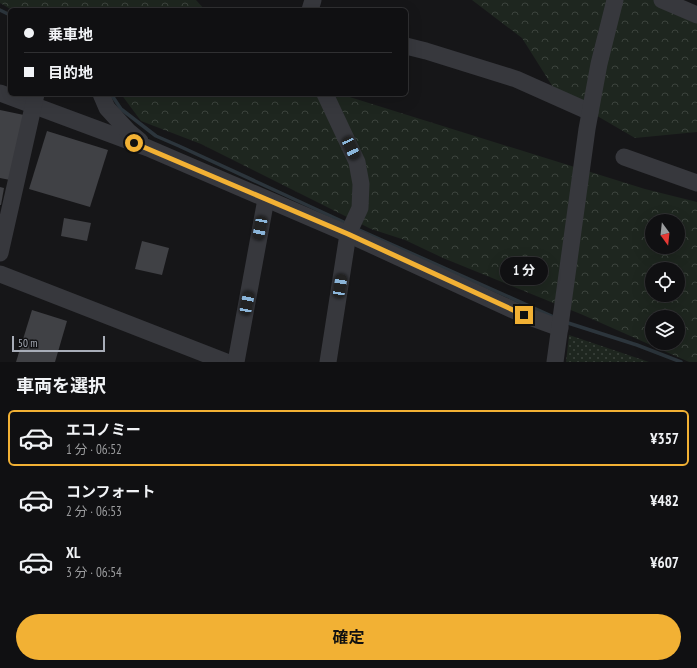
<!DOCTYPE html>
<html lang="ja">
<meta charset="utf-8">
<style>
:root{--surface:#101012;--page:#19191b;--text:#f1f3f6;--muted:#9c9d9f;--line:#303032;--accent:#f2b134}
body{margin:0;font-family:"PT Sans Narrow","Noto Sans JP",sans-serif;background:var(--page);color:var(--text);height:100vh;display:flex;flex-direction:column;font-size:15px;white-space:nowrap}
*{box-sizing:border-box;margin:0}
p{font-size:13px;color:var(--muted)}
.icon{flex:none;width:22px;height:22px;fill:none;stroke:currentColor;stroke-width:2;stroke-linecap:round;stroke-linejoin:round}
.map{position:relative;height:362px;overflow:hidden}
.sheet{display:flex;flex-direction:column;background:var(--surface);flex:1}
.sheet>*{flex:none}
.top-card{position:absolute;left:8px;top:8px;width:400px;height:88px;border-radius:6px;box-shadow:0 4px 16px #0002,0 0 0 1px var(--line);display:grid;align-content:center;height:88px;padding:0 16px;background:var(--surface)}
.needle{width:26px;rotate:165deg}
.tools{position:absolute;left:645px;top:214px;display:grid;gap:8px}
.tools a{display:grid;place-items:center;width:40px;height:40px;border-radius:50%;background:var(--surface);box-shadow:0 4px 16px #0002,0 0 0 1px var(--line);font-size:20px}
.scale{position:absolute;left:12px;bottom:10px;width:93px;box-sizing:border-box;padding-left:4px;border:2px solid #a8adb8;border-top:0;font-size:11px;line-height:14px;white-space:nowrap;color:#a8adb8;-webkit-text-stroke:3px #111113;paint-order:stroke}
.end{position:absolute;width:18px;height:18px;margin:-9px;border:5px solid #f2b134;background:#111;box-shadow:0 0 0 2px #111}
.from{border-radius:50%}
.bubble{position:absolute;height:28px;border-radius:14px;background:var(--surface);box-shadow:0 4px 16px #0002,0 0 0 1px var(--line);font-size:13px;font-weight:700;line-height:28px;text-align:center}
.car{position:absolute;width:12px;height:24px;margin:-12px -6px;border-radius:5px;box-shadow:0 0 3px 1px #0007;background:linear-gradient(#222 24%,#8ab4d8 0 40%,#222 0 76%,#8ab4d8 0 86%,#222 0)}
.top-card b{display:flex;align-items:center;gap:14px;height:38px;font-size:15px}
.top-card b+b{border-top:1px solid var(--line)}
.top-card i{width:10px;height:10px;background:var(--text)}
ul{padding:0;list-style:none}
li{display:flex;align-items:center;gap:12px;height:56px;margin:0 8px 6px;padding:0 8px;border:2px solid transparent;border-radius:6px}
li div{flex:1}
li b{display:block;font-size:15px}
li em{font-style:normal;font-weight:700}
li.selected{border-color:var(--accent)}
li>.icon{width:36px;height:36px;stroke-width:1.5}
h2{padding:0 16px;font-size:18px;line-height:48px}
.button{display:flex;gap:8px;margin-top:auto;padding:8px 16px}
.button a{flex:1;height:46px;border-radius:24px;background:var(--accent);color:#111;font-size:16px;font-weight:700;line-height:46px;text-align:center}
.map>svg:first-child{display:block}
</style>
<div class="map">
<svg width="697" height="362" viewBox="0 0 697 362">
<defs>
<pattern id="grass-dots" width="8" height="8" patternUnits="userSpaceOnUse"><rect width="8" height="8" fill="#1e261f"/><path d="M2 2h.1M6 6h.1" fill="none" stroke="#3c433d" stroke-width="1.8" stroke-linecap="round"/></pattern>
<pattern id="forest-crowns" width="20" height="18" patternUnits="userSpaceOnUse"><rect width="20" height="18" fill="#1e261f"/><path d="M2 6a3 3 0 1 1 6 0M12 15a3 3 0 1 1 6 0" fill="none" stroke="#3c433d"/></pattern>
</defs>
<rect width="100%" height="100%" fill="#161618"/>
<!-- grass -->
<path fill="url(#grass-dots)" d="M 569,335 L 649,362 L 566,362 Z"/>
<!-- forest -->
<g fill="url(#forest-crowns)" fill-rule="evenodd">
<path d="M 0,0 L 196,0 L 205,10 L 12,10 L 0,3 Z"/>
<path d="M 472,0 L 669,0 L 697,12 L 697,132 L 635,138 L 556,92 L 522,38 Z"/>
<path d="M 121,94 L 340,94 L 645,189 L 697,202 L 697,362 L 689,362 L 583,315 L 443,258 L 405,240 L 371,229 L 201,144 L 141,121 ZM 652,221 L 678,221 L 678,247 L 652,247 ZM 652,269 L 678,269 L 678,295 L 652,295 ZM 652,317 L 678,317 L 678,343 L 652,343 Z"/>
</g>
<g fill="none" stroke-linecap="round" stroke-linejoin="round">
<!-- stream -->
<g stroke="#2c353c" stroke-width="3.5">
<path d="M 0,10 L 10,15"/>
<path d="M 111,94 L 121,109 L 156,136 L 179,146 L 348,224"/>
<path d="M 357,229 L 556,318"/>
<path d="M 565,322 L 637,345 L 681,362"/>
</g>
</g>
<!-- building -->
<g fill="#404145">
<path d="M 0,110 L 24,115 L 10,180 L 0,178 Z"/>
<path d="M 47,131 L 108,150 L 90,207 L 29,189 Z"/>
<path d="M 0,187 L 4,188 L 1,205 L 0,205 Z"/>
<path d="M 64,218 L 91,223 L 87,241 L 61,236 Z"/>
<path d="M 142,241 L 169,248 L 162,275 L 135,269 Z"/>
<path d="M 32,310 L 67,321 L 55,362 L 16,362 Z"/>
</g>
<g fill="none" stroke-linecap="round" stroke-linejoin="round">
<!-- minor -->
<g stroke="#37383d" stroke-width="17">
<path d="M 662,0 L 697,15"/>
<path d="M 310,10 L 313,0"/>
<path d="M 406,46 L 426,51 L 516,79 L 590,112"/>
<path d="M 0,93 L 148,148 L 348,234 L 524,315 L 560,328"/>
<path d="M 101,94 L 107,108 L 128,131 L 140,141"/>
<path d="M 325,94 L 357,162 L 361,184 L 360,208 L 348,234 L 328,362"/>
<path d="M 624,157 L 697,183"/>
<path d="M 0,253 L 36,94"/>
<path d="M 0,274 L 226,362"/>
<path d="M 236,362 L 266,199"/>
<path d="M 555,362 L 587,129 L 599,64 L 615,0"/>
</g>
</g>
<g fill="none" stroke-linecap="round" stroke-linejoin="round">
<!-- route -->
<path stroke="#f2b134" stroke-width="5" d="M 134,143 L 348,234 L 524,315"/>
</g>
</svg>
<div class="tools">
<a><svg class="needle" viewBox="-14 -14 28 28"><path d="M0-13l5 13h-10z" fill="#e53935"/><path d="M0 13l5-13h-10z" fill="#9c9d9f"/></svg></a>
<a><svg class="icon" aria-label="locate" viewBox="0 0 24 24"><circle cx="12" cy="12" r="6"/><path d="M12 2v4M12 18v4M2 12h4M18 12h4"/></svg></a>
<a><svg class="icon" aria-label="layers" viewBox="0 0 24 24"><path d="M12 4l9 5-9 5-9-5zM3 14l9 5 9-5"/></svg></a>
</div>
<div class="scale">50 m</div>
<i class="end from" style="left:134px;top:143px"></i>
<i class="end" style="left:524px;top:315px"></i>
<div class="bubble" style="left:500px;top:257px;width:48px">1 分</div>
<i class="car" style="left:351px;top:148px;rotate:155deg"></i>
<i class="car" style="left:260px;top:228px;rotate:191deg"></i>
<i class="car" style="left:340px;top:286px;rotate:9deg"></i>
<i class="car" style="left:247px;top:303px;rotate:11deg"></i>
<div class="top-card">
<b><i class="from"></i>乗車地</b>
<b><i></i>目的地</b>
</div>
</div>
<section class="sheet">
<h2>車両を選択</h2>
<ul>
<li class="selected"><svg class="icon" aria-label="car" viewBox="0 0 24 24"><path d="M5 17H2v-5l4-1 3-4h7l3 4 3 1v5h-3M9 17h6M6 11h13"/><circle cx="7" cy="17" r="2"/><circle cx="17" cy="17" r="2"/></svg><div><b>エコノミー</b><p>1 分 · 06:52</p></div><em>¥357</em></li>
<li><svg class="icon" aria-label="car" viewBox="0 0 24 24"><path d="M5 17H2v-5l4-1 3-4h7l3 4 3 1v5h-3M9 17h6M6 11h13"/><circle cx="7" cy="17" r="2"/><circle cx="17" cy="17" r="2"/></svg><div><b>コンフォート</b><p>2 分 · 06:53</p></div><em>¥482</em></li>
<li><svg class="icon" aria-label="car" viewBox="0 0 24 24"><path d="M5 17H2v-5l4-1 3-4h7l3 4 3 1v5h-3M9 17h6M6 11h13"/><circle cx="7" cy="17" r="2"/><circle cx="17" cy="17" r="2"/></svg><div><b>XL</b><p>3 分 · 06:54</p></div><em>¥607</em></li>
</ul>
<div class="button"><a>確定</a></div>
</section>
